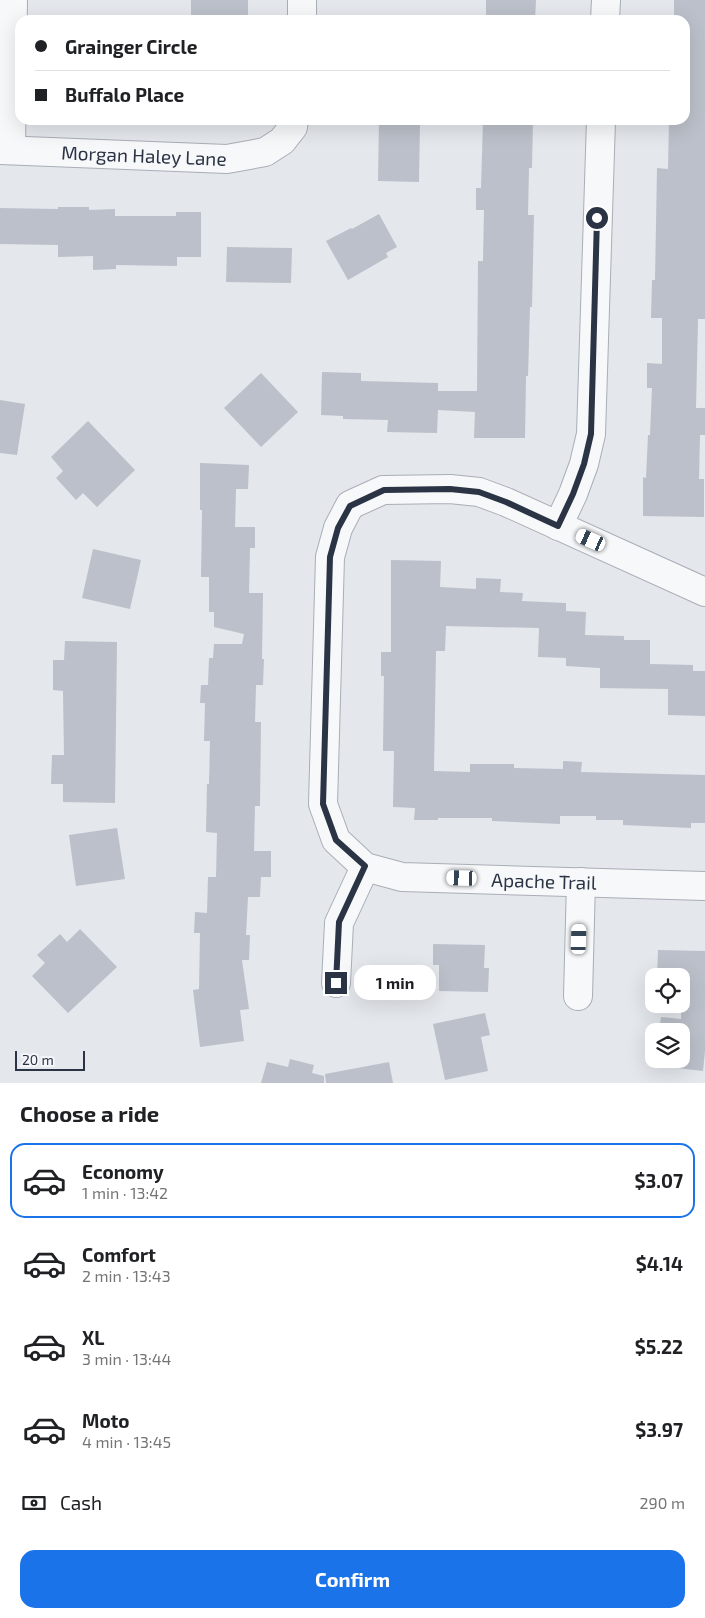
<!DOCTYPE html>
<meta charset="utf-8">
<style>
:root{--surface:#fff;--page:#f2f2f2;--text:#202124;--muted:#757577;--line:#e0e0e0;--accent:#1a73e8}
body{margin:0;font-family:"Exo 2",sans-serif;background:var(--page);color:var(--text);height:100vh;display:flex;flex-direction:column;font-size:19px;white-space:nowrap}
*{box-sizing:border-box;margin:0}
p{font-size:16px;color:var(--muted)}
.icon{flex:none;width:28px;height:28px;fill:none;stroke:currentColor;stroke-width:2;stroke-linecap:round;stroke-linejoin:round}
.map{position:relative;height:1083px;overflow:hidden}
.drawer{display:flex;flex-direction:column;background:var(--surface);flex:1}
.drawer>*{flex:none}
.banner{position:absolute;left:15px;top:15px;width:675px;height:110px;border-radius:15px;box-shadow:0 5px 20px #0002;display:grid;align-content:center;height:110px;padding:0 20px;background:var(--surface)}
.fabs{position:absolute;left:645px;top:968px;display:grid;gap:10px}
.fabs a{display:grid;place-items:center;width:45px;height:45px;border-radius:10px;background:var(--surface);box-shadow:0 5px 20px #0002;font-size:25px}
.scale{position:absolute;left:15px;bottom:12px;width:70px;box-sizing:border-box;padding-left:5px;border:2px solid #2b3445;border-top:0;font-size:14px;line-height:18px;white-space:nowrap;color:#2b3445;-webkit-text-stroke:4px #f4f6f9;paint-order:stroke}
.end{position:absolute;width:22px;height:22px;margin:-11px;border:6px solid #2b3445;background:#fff;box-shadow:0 0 0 2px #fff}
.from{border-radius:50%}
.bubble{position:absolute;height:35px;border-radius:15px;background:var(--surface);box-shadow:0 5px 20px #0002;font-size:16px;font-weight:700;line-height:35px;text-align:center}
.car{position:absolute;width:15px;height:30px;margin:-15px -8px;border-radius:6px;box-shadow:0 0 4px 1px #0007;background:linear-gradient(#fff 24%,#345 0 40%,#fff 0 76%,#345 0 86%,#fff 0)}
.banner b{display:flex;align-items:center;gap:18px;height:48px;font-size:19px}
.banner b+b{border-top:1px solid var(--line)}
.banner i{width:12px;height:12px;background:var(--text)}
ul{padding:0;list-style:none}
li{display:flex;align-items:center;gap:15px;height:75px;margin:0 10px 8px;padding:0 10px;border:2px solid transparent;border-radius:15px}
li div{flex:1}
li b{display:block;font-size:19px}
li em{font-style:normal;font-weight:700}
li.on{border-color:var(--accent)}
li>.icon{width:45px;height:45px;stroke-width:1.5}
h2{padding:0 20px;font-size:22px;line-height:60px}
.pay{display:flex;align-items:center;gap:12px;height:55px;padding:0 20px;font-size:19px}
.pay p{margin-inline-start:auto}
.action{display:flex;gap:10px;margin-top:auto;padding:10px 20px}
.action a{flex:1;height:58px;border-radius:15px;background:var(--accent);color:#fff;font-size:20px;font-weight:700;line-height:58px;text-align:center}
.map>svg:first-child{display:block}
</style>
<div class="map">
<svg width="705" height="1083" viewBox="0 0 705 1083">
<rect width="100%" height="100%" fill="#e4e7ec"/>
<!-- building -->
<g fill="#bbc0ca">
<path d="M 191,0 L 248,0 L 248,20 L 191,18 Z"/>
<path d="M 486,0 L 536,0 L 535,20 L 486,20 Z"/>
<path d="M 674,0 L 705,0 L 705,319 L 698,319 L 696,408 L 705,408 L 705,435 L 700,435 L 699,479 L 704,479 L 704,517 L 643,516 L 643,477 L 646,478 L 648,435 L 650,435 L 652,388 L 647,388 L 647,363 L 662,364 L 662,318 L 651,318 L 652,280 L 655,280 L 657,168 L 668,169 L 669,120 L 685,120 L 685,20 L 674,20 Z"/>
<path d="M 483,120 L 533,120 L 532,168 L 529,168 L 528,215 L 534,215 L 532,307 L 530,307 L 528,376 L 526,376 L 525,438 L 474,438 L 475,412 L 438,410 L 437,433 L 387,432 L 388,420 L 343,419 L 343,416 L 321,415 L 322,372 L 361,373 L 361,381 L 438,383 L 438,391 L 477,391 L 478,261 L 483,261 L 484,210 L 476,210 L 476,188 L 481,188 Z"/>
<path d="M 379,121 L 420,122 L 419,182 L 378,181 Z"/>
<path d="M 58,207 L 89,207 L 89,210 L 115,209 L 115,216 L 176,216 L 176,212 L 201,212 L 201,257 L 177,257 L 177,266 L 116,265 L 116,269 L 93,270 L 93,256 L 58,257 L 58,245 L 0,244 L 0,208 L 58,209 Z"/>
<path d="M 379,214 L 397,247 L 386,253 L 388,257 L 348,280 L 326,241 L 351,228 L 352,229 Z"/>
<path d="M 227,247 L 292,248 L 291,283 L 226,282 Z"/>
<path d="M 261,373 L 298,412 L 261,447 L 224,408 Z"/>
<path d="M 0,400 L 25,404 L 17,455 L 0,453 Z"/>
<path d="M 88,421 L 135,470 L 97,507 L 83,493 L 76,500 L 56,478 L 63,471 L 51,457 Z"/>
<path d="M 200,463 L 249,465 L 248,489 L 236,489 L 235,527 L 255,527 L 255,548 L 250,548 L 249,593 L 263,593 L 262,659 L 264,659 L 263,685 L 256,685 L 255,722 L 261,722 L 260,806 L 255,806 L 254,851 L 271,851 L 271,877 L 261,877 L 260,897 L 248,897 L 246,935 L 250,935 L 249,960 L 242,960 L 249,1009 L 240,1010 L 244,1041 L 200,1047 L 193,990 L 199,989 L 200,933 L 194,933 L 195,912 L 207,913 L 208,877 L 216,877 L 217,833 L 206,832 L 207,784 L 209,784 L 210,741 L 204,741 L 205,703 L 200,703 L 201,685 L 208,685 L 209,658 L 213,658 L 214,644 L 242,644 L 244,634 L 214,627 L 214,612 L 209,612 L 209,577 L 201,577 L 202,510 L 200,510 Z"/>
<path d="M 93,549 L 141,560 L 130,609 L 82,598 Z"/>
<path d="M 391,560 L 441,561 L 440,587 L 476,589 L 476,578 L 501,579 L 500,592 L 523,593 L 522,601 L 566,603 L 566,611 L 586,612 L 585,635 L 624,636 L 624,640 L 650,640 L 650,664 L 693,665 L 693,671 L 705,671 L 705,716 L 668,715 L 668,689 L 600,688 L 600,668 L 566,666 L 566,658 L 538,657 L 539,628 L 446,626 L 445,651 L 436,651 L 434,771 L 470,772 L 470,764 L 514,764 L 514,768 L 563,769 L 563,761 L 582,762 L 581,772 L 705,775 L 705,823 L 691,823 L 691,828 L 623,825 L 623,820 L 596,820 L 596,816 L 560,816 L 560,824 L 492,821 L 492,818 L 438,818 L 438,820 L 414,820 L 415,808 L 393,807 L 394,751 L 383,751 L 384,676 L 381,676 L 381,652 L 391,652 Z"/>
<path d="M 65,641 L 117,642 L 115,803 L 63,802 L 63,784 L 51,784 L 52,755 L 64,755 L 63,691 L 53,690 L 53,660 L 64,660 Z"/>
<path d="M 117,828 L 125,879 L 76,886 L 69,835 Z"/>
<path d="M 80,929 L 117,967 L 68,1013 L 32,976 L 45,963 L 37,955 L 60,934 L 67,942 Z"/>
<path d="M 433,944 L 485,945 L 484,968 L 489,968 L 488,992 L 439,991 L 439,965 L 433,965 Z"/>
<path d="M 658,950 L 705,951 L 705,1051 L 703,1071 L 650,1065 L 653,1043 L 654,1059 L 681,1059 L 681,1031 L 659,1031 L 661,1017 L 681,1019 L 681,976 L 663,976 L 663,975 L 657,975 Z"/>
<path d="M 485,1013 L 490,1035 L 481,1037 L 488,1071 L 445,1080 L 433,1024 Z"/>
<path d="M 290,1059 L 314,1065 L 312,1073 L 324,1076 L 324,1083 L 261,1083 L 267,1062 L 288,1067 Z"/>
<path d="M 389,1062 L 393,1083 L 326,1083 L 325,1074 Z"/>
</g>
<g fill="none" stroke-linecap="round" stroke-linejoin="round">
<!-- minor casing -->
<g stroke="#a9aeb7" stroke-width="30">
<g id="minor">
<path d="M 302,20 L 302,0"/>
<path d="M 605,20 L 606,0"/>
<path id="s1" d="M 0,150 L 227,159 L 265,152 L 282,141 L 293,127 L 294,120"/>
<path d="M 11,150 L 13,0"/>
<path d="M 558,526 L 573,494 L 584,464 L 591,434 L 601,120"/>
<path id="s2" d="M 705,592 L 506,502 L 479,492 L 450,489 L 383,490 L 350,505 L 338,528 L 330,557 L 323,804 L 336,840 L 365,867 L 402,877 L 705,886"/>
<path d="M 336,983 L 339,923 L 365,867"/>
<path d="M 578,996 L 581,882"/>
</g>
</g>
<!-- minor -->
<use href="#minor" stroke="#f7f8fa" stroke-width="28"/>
</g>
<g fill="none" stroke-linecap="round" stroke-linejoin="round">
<!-- route -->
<path stroke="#2b3445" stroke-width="6" d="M 336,983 L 339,922 L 365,866 L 336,840 L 323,804 L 330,557 L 338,528 L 350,506 L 384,490 L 450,489 L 479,492 L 506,502 L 558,526 L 573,494 L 584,464 L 591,434 L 597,218"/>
</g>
<g text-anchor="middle" stroke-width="4" stroke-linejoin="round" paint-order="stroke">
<!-- street labels -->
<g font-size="19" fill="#2b3445" stroke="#f4f6f9">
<text dy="7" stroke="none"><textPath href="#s1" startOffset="144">Morgan Haley Lane</textPath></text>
<text dy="7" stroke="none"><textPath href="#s2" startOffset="941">Apache Trail</textPath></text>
</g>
</g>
</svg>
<div class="fabs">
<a><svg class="icon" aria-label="locate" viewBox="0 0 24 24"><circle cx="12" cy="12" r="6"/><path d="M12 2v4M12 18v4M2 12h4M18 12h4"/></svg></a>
<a><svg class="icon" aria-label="layers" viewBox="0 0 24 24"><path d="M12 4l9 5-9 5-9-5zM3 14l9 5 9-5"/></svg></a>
</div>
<div class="scale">20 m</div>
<i class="end from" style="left:597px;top:218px"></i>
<i class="end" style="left:336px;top:983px"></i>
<div class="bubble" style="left:354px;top:965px;width:82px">1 min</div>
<i class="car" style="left:591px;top:540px;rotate:294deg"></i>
<i class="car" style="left:462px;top:878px;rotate:272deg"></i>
<i class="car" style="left:579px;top:939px;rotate:2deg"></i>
<div class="banner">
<b><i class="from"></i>Grainger Circle</b>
<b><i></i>Buffalo Place</b>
</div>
</div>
<section class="drawer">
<h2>Choose a ride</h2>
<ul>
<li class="on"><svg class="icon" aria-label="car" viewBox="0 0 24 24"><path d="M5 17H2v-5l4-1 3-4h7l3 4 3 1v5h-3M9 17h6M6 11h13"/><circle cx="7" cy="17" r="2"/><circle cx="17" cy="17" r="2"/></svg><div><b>Economy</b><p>1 min · 13:42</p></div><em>$3.07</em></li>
<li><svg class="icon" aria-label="car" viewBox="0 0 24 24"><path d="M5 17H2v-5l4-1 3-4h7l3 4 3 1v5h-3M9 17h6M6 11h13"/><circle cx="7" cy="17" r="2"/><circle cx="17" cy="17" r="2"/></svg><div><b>Comfort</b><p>2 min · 13:43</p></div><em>$4.14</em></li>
<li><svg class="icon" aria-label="car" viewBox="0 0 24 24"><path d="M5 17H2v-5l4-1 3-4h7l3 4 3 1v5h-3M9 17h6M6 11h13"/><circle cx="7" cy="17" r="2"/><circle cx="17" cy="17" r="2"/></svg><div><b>XL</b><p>3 min · 13:44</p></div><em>$5.22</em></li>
<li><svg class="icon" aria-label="car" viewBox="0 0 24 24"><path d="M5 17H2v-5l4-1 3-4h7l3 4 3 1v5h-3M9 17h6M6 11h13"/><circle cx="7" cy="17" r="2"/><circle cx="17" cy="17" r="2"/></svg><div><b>Moto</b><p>4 min · 13:45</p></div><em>$3.97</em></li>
</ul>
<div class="pay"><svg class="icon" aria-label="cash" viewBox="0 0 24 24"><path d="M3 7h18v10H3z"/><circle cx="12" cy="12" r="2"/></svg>Cash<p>290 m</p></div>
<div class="action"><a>Confirm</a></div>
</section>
